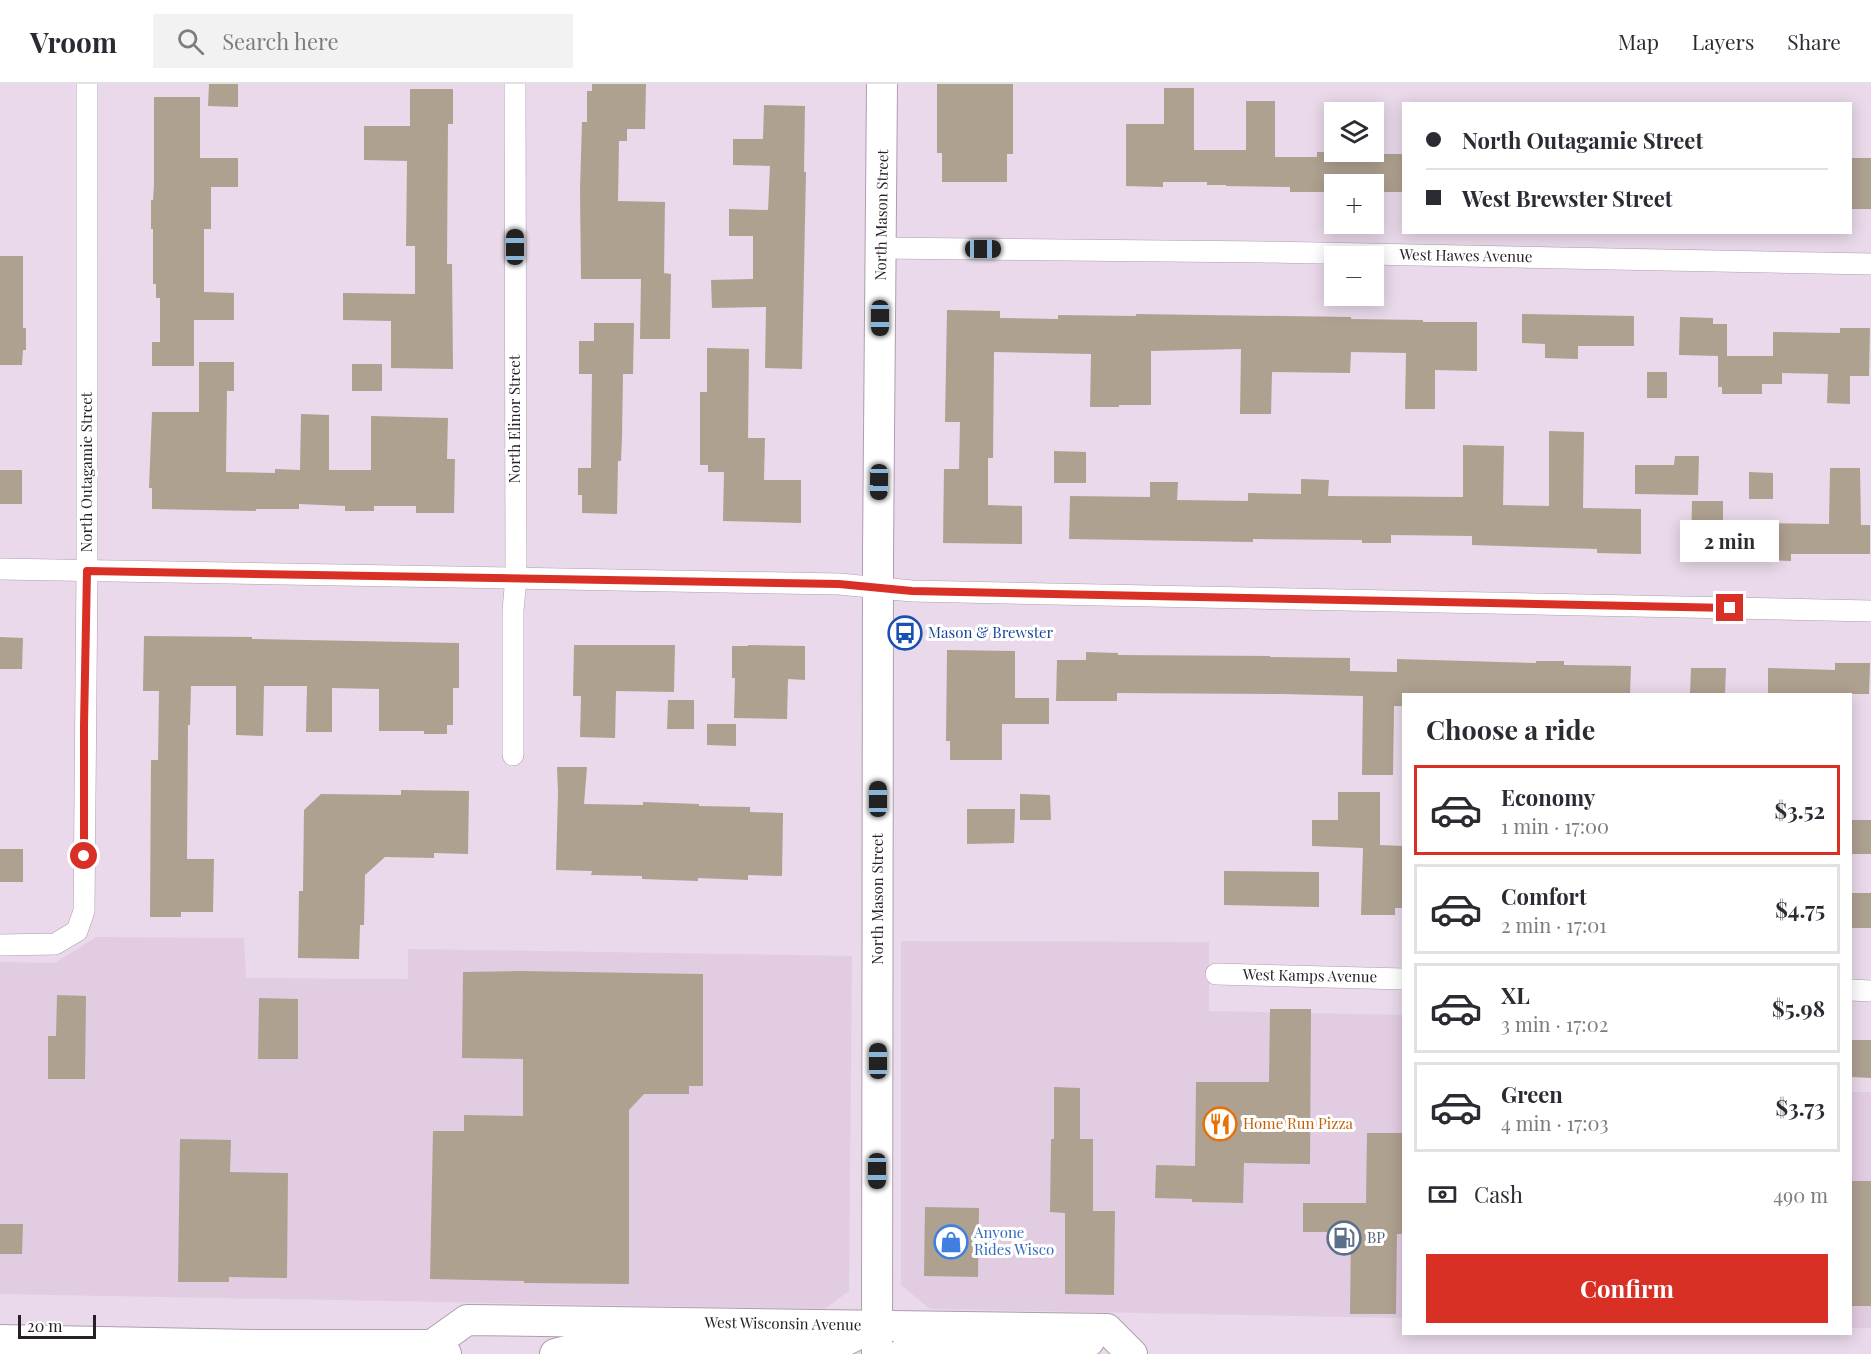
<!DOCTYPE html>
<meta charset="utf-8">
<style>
:root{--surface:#fff;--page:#f2f2f3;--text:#2b2b33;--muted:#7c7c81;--line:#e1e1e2;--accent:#d93025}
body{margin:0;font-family:"Playfair Display",serif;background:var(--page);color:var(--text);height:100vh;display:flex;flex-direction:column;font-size:22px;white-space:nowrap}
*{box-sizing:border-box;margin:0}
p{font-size:20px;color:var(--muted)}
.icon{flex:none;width:33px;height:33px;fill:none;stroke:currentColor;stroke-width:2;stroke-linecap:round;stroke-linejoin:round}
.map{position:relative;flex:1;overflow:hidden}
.details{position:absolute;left:1402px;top:609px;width:450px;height:642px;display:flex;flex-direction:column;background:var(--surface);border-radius:0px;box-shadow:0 3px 15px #0003}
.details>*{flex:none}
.banner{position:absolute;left:1402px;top:18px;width:450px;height:132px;border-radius:0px;box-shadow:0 3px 15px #0003;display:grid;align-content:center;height:132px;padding:0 24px;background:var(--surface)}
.controls{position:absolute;left:1324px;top:18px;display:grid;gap:12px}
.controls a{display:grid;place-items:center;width:60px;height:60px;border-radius:0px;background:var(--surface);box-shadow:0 3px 15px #0003;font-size:30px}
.scale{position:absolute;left:18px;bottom:15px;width:78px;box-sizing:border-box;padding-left:6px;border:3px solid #272127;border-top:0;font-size:16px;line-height:21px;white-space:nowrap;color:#272127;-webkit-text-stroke:4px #fff;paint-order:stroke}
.end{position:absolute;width:27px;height:27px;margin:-14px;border:8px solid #d93025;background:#fff;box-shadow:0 0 0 3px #fff}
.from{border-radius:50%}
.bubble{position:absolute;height:42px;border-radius:0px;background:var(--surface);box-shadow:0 3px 15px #0003;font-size:20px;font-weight:700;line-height:42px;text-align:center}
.car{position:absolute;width:18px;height:36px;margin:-18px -9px;border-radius:8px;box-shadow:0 0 4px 2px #0007;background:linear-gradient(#222 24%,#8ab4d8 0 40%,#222 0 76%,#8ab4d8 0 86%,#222 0)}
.banner b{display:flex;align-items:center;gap:21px;height:57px;font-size:22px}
.banner b+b{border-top:2px solid var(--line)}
.banner i{width:15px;height:15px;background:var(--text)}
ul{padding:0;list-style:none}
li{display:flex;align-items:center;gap:18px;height:90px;margin:0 12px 9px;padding:0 12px;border:3px solid var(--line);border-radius:0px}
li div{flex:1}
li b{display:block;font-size:22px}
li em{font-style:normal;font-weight:700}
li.selected{border-color:var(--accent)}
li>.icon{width:54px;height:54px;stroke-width:1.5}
h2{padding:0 24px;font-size:27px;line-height:72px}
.pay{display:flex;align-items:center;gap:15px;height:66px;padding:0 24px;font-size:22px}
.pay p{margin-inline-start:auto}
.action{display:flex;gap:12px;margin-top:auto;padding:12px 24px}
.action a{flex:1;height:69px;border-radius:0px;background:var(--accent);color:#fff;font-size:24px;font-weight:700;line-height:69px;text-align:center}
header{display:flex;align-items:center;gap:36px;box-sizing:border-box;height:84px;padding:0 30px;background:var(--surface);border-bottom:2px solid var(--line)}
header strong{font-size:28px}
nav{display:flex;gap:33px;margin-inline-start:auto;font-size:21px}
.search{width:420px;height:54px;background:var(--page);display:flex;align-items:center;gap:15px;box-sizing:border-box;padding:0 21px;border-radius:0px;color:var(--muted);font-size:22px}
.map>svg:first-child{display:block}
</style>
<header>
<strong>Vroom</strong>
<div class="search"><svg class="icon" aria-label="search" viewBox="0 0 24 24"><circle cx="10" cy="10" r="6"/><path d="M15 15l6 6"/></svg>Search here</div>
<nav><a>Map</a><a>Layers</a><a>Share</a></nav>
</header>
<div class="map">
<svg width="1871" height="1270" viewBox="0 0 1871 1270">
<rect width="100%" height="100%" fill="#e9d9ea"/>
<!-- built -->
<g fill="#e2cce2">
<path d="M 96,853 L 244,854 L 246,894 L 408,895 L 408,865 L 852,872 L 849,1207 L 825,1225 L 0,1210 L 0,878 L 55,879 Z"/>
<path d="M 901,857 L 1209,858 L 1209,927 L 1404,931 L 1404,1234 L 930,1225 L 901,1201 Z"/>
<path d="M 1852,1008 L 1871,1008 L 1871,1244 L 1851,1244 Z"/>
</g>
<!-- building -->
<g fill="#afa190">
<path d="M 209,0 L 238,0 L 238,23 L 208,22 Z"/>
<path d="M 592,0 L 646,0 L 645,45 L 627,45 L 627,57 L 619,57 L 618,117 L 665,118 L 664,189 L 671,190 L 670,255 L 640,255 L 641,195 L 581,195 L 580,105 L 582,38 L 587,38 L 587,7 L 592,7 Z"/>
<path d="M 937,0 L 1013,0 L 1013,70 L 1007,70 L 1007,98 L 942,98 L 942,69 L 937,69 Z"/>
<path d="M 1164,4 L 1194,4 L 1194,66 L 1246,66 L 1246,17 L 1275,17 L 1275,73 L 1317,73 L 1317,68 L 1357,68 L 1357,70 L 1404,70 L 1404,108 L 1374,108 L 1374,100 L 1335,100 L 1335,105 L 1327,105 L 1327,108 L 1290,108 L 1290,103 L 1226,102 L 1226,101 L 1207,101 L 1207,98 L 1163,98 L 1163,103 L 1126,102 L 1126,40 L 1164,40 Z"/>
<path d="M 410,5 L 453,5 L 453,40 L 448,40 L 447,180 L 452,180 L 453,285 L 391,284 L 391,237 L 343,236 L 343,209 L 415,210 L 415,162 L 406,162 L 407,77 L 364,76 L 364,42 L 410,42 Z"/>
<path d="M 154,13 L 200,13 L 200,74 L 238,74 L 238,103 L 211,103 L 211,145 L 204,145 L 204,208 L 234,209 L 234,236 L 194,236 L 194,282 L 152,282 L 152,258 L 160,258 L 160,214 L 156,214 L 156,200 L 153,200 L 153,145 L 151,145 L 151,116 L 153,116 L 154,100 Z"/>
<path d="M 764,21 L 805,22 L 804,88 L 806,88 L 802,285 L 765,284 L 766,223 L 712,224 L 711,196 L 753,195 L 753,152 L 729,152 L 729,125 L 768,126 L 770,82 L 733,81 L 733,55 L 763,55 Z"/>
<rect x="1851" y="74" width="20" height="51"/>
<path d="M 0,172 L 23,172 L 23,244 L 26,244 L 26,266 L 23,266 L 22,281 L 0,281 Z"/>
<path d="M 947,226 L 1000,227 L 1000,234 L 1058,235 L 1058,231 L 1136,232 L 1136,230 L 1351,233 L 1351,235 L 1423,236 L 1423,238 L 1477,238 L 1477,287 L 1435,286 L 1435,325 L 1405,325 L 1406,269 L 1351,268 L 1350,289 L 1272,288 L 1271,330 L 1240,330 L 1241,265 L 1151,267 L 1151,321 L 1119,321 L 1119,323 L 1090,323 L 1091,270 L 994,268 L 993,374 L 988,374 L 988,421 L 1022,422 L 1022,460 L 943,459 L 944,385 L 959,385 L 960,338 L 945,338 Z"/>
<path d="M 1522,230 L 1634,232 L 1634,262 L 1578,262 L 1578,275 L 1545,274 L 1545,260 L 1522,259 Z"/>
<path d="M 1680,233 L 1713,234 L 1713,240 L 1727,240 L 1727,272 L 1773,272 L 1773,248 L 1840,249 L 1840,244 L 1870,244 L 1869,292 L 1850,292 L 1850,320 L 1827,319 L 1828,290 L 1782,289 L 1782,300 L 1762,300 L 1762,310 L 1722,310 L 1722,303 L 1718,303 L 1718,272 L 1679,271 Z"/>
<path d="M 594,239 L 634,239 L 633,290 L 623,290 L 622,353 L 621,377 L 618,377 L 617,430 L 582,429 L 582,411 L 578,411 L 578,384 L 591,384 L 592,290 L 579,290 L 579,257 L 594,257 Z"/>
<path d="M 707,264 L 749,265 L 748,354 L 765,354 L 764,396 L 801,396 L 801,439 L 723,437 L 724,388 L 708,388 L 708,381 L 700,381 L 700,308 L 707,308 Z"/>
<path d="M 199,278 L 234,278 L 234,307 L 227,307 L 226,388 L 275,389 L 275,385 L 300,386 L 301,330 L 329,331 L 329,386 L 371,386 L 371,332 L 448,334 L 447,375 L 455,375 L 454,429 L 416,429 L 416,422 L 374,422 L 374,427 L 345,427 L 345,422 L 299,420 L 299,425 L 256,425 L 256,427 L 152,425 L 152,404 L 149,404 L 152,328 L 199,328 Z"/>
<rect x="352" y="280" width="30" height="27"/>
<rect x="1647" y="288" width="20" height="26"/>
<path d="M 1549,347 L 1584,348 L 1583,424 L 1641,425 L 1641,470 L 1597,469 L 1597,465 L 1472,461 L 1472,452 L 1391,451 L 1391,459 L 1362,459 L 1362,456 L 1253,455 L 1253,458 L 1069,455 L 1070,412 L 1150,413 L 1150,398 L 1178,398 L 1177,416 L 1248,417 L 1248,409 L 1301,410 L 1301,395 L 1329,396 L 1328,412 L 1463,413 L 1463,361 L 1504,362 L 1503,421 L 1549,422 Z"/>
<path d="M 1054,367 L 1086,368 L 1086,399 L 1054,399 Z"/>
<path d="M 1675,372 L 1699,372 L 1698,411 L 1635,410 L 1635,381 L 1674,381 Z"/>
<path d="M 1830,384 L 1860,384 L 1861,441 L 1870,441 L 1870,470 L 1791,470 L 1791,477 L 1764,476 L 1764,439 L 1829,440 Z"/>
<rect x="0" y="386" width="22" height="34"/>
<path d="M 1749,388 L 1773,389 L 1773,415 L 1749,415 Z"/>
<path d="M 1692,417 L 1723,417 L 1723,464 L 1691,464 Z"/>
<path d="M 144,552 L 252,553 L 252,555 L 459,559 L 459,604 L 453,604 L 453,641 L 447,641 L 447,650 L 424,650 L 424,647 L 379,647 L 379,605 L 332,604 L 332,648 L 306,648 L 307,602 L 264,602 L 263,652 L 236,651 L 236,602 L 191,602 L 190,641 L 188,641 L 187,775 L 214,775 L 213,828 L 181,828 L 181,833 L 150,833 L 151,676 L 158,676 L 159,607 L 143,607 Z"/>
<path d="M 0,553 L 23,554 L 22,585 L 0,585 Z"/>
<path d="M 574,561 L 675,561 L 674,608 L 616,607 L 615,654 L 580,653 L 581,612 L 573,612 Z"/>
<path d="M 748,561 L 805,562 L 805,596 L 788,595 L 787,635 L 734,634 L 735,594 L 732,594 L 732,562 L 748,562 Z"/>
<path d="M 947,566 L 1015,567 L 1015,614 L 1049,614 L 1049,640 L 1002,640 L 1002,676 L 950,676 L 950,657 L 946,657 Z"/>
<path d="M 1086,568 L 1118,569 L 1118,571 L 1270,572 L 1270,573 L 1350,574 L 1350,587 L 1397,588 L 1397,575 L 1536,579 L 1536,577 L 1564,577 L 1564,581 L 1631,582 L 1630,610 L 1404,610 L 1404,622 L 1394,622 L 1393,691 L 1362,691 L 1363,612 L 1281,610 L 1117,609 L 1117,617 L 1056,617 L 1057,576 L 1086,576 Z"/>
<path d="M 1835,579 L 1870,579 L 1869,610 L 1768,610 L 1768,584 L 1835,586 Z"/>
<path d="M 1691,584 L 1726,584 L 1725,610 L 1690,610 Z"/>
<path d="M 668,616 L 694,616 L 694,645 L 667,645 Z"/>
<path d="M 707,640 L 736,640 L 736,662 L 707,661 Z"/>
<path d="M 557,683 L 587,683 L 584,720 L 643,721 L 643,718 L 699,720 L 699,722 L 750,723 L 750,728 L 783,729 L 782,792 L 748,791 L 748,796 L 698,794 L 698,797 L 642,795 L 642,792 L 591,791 L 592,787 L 556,786 L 558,708 Z"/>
<path d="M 401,706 L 469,707 L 468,770 L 434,769 L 434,774 L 385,773 L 365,791 L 364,841 L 360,841 L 359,875 L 298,874 L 299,807 L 303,807 L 304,726 L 321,710 L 401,711 Z"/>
<path d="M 1338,708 L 1380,708 L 1380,761 L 1404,762 L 1404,824 L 1395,824 L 1395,831 L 1361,831 L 1363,764 L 1312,762 L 1312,736 L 1338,736 Z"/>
<path d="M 1020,710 L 1050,711 L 1051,736 L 1020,736 Z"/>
<path d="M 967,725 L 1015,725 L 1014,759 L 967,760 Z"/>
<rect x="1851" y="736" width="20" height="34"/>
<rect x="0" y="765" width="23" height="33"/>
<path d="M 1224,787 L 1319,788 L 1319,823 L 1224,821 Z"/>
<rect x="1851" y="809" width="20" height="35"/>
<path d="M 519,887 L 703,890 L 703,1002 L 689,1002 L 689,1010 L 644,1010 L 629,1026 L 629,1200 L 524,1199 L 524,1197 L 430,1195 L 433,1047 L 464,1047 L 464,1031 L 523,1032 L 523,975 L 462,974 L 463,888 Z"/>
<path d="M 57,911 L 86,912 L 85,995 L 48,995 L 48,952 L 56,952 Z"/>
<path d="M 259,914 L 298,915 L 298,975 L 258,975 Z"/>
<path d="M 1270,925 L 1311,925 L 1310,1080 L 1244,1079 L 1243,1119 L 1192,1118 L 1192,1115 L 1155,1114 L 1156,1081 L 1195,1082 L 1196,998 L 1269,998 Z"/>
<path d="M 1851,956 L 1871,956 L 1871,994 L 1851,993 Z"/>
<path d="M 1054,1003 L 1080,1004 L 1080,1055 L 1093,1055 L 1093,1127 L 1115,1127 L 1114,1211 L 1065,1210 L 1065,1129 L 1050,1128 L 1051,1055 L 1054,1055 Z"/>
<path d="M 1367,1049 L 1404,1049 L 1404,1150 L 1397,1150 L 1396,1230 L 1350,1230 L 1351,1148 L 1303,1148 L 1303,1119 L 1366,1119 Z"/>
<path d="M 180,1055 L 231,1056 L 230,1088 L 288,1089 L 287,1194 L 229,1193 L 229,1198 L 178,1198 Z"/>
<rect x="1851" y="1097" width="20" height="125"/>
<path d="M 925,1123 L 979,1124 L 978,1193 L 924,1192 Z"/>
<path d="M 0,1140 L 23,1140 L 22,1170 L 0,1170 Z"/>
</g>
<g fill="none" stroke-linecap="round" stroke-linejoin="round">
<!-- street casing -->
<g stroke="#ad9eae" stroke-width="22">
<g id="street">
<path d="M 881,164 L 1264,168 L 1871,180"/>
<path d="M 0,485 L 839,500 L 912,507 L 1871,527"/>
<path d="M 513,671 L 513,527 L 516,493 L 515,0"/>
<path d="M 0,861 L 55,860 L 77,847 L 84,827 L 87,487 L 87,0"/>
<path d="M 1216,890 L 1404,895"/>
<path d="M 1851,906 L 1871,907"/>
</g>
</g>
<!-- secondary casing -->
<g stroke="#ad9eae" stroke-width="32">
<g id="secondary">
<path d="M 0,1256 L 253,1261 L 432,1261 L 446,1270"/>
<path d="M 432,1261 L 467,1236 L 1107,1245 L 1132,1270"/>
<path d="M 555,1270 L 586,1262 L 823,1262 L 838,1260 L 863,1248"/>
<path d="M 877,1270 L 878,469 L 882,0"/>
<path d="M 902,1270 L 908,1266 L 927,1264 L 1077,1265 L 1089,1257"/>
</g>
</g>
<!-- street -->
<use href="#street" stroke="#fff" stroke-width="21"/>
<!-- secondary -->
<use href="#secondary" stroke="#fff" stroke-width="30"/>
</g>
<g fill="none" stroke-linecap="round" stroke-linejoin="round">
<!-- route -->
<path stroke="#d93025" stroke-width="8" d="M 84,772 L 84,641 L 87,487 L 839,500 L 912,507 L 1730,524"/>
</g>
<!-- icons -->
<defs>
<g id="bus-ring" transform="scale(1.725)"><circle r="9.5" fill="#fff" stroke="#1a4fb4" stroke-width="1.5"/><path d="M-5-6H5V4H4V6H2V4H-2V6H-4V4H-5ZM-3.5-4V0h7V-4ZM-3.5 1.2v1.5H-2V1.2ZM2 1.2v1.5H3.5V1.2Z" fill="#1a4fb4"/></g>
<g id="restaurant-ring" transform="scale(1.725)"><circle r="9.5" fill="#fff" stroke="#e8710a" stroke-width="1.5"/><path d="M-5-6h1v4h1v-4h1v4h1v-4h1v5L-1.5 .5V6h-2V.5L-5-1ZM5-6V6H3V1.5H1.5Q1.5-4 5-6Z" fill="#e8710a"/></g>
<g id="fuel-ring" transform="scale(1.725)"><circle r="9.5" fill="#fff" stroke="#5c6f8a" stroke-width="1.5"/><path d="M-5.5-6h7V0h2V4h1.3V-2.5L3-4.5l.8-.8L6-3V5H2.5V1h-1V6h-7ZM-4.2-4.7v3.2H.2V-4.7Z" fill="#5c6f8a"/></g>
<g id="shop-ring" transform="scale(1.725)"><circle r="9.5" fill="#fff" stroke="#3f7fe0" stroke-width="1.5"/><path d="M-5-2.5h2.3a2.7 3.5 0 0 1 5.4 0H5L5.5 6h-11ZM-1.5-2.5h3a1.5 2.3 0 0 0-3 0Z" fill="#3f7fe0"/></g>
</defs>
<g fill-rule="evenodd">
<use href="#bus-ring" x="905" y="549"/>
<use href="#restaurant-ring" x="1220" y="1040"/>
<use href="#fuel-ring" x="1344" y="1154"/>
<use href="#shop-ring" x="951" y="1158"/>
</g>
<g text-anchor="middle" stroke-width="6" stroke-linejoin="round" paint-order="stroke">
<!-- street labels -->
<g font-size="15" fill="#272127" stroke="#fff">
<text transform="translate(882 131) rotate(-89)" y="5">North Mason Street</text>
<text transform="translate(1466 172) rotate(1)" y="5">West Hawes Avenue</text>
<text transform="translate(515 335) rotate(-90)" y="5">North Elinor Street</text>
<text transform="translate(87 388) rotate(-90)" y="5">North Outagamie Street</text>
<text transform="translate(878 815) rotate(-90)" y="5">North Mason Street</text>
<text transform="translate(1310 892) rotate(1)" y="5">West Kamps Avenue</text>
<text transform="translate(783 1240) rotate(1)" y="5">West Wisconsin Avenue</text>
</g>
<!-- transit labels -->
<g font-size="15" fill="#164399" stroke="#fff" text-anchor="start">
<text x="928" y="554">Mason &amp; Brewster</text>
</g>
<!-- food labels -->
<g font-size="15" fill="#c56008" stroke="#fff" text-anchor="start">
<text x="1243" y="1045">Home Run Pizza</text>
</g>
<!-- shop labels -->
<g font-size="15" fill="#366cbe" stroke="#fff" text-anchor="start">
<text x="974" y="1154">Anyone<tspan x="974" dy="17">Rides Wisco</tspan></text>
</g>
<!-- service labels -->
<g font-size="15" fill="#4e5e75" stroke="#fff" text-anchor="start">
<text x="1367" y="1159">BP</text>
</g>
</g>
</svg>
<div class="controls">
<a><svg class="icon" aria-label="layers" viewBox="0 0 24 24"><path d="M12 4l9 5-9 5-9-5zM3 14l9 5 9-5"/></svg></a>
<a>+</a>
<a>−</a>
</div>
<div class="scale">20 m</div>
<i class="end from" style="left:84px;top:772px"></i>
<i class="end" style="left:1730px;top:524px"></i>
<div class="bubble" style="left:1680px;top:436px;width:99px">2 min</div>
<i class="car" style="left:515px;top:163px;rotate:0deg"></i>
<i class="car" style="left:983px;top:165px;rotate:90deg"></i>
<i class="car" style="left:880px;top:234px;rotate:180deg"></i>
<i class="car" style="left:879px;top:398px;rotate:181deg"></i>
<i class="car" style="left:878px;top:715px;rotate:0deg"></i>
<i class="car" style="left:878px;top:977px;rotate:0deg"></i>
<i class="car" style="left:877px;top:1087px;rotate:180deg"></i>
<div class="banner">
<b><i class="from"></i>North Outagamie Street</b>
<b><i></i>West Brewster Street</b>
</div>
<section class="details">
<h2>Choose a ride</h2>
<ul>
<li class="selected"><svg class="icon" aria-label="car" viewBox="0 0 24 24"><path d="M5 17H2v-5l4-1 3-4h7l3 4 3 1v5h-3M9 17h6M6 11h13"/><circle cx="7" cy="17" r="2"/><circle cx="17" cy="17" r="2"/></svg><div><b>Economy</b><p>1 min · 17:00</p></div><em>$3.52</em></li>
<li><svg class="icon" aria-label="car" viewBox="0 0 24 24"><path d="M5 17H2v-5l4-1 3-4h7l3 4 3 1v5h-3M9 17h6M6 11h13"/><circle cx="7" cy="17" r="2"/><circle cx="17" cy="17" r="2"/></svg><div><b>Comfort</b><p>2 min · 17:01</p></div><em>$4.75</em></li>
<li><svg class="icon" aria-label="car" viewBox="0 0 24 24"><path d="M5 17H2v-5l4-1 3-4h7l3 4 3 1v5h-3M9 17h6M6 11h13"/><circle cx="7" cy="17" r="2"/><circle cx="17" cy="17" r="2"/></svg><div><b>XL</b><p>3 min · 17:02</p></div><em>$5.98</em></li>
<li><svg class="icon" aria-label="car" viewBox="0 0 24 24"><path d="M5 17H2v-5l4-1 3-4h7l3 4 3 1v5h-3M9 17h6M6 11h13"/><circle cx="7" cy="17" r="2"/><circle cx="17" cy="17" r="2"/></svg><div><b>Green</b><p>4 min · 17:03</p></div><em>$3.73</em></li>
</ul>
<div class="pay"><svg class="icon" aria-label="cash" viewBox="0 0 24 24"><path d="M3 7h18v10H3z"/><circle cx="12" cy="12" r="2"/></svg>Cash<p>490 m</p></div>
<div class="action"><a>Confirm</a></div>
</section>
</div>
